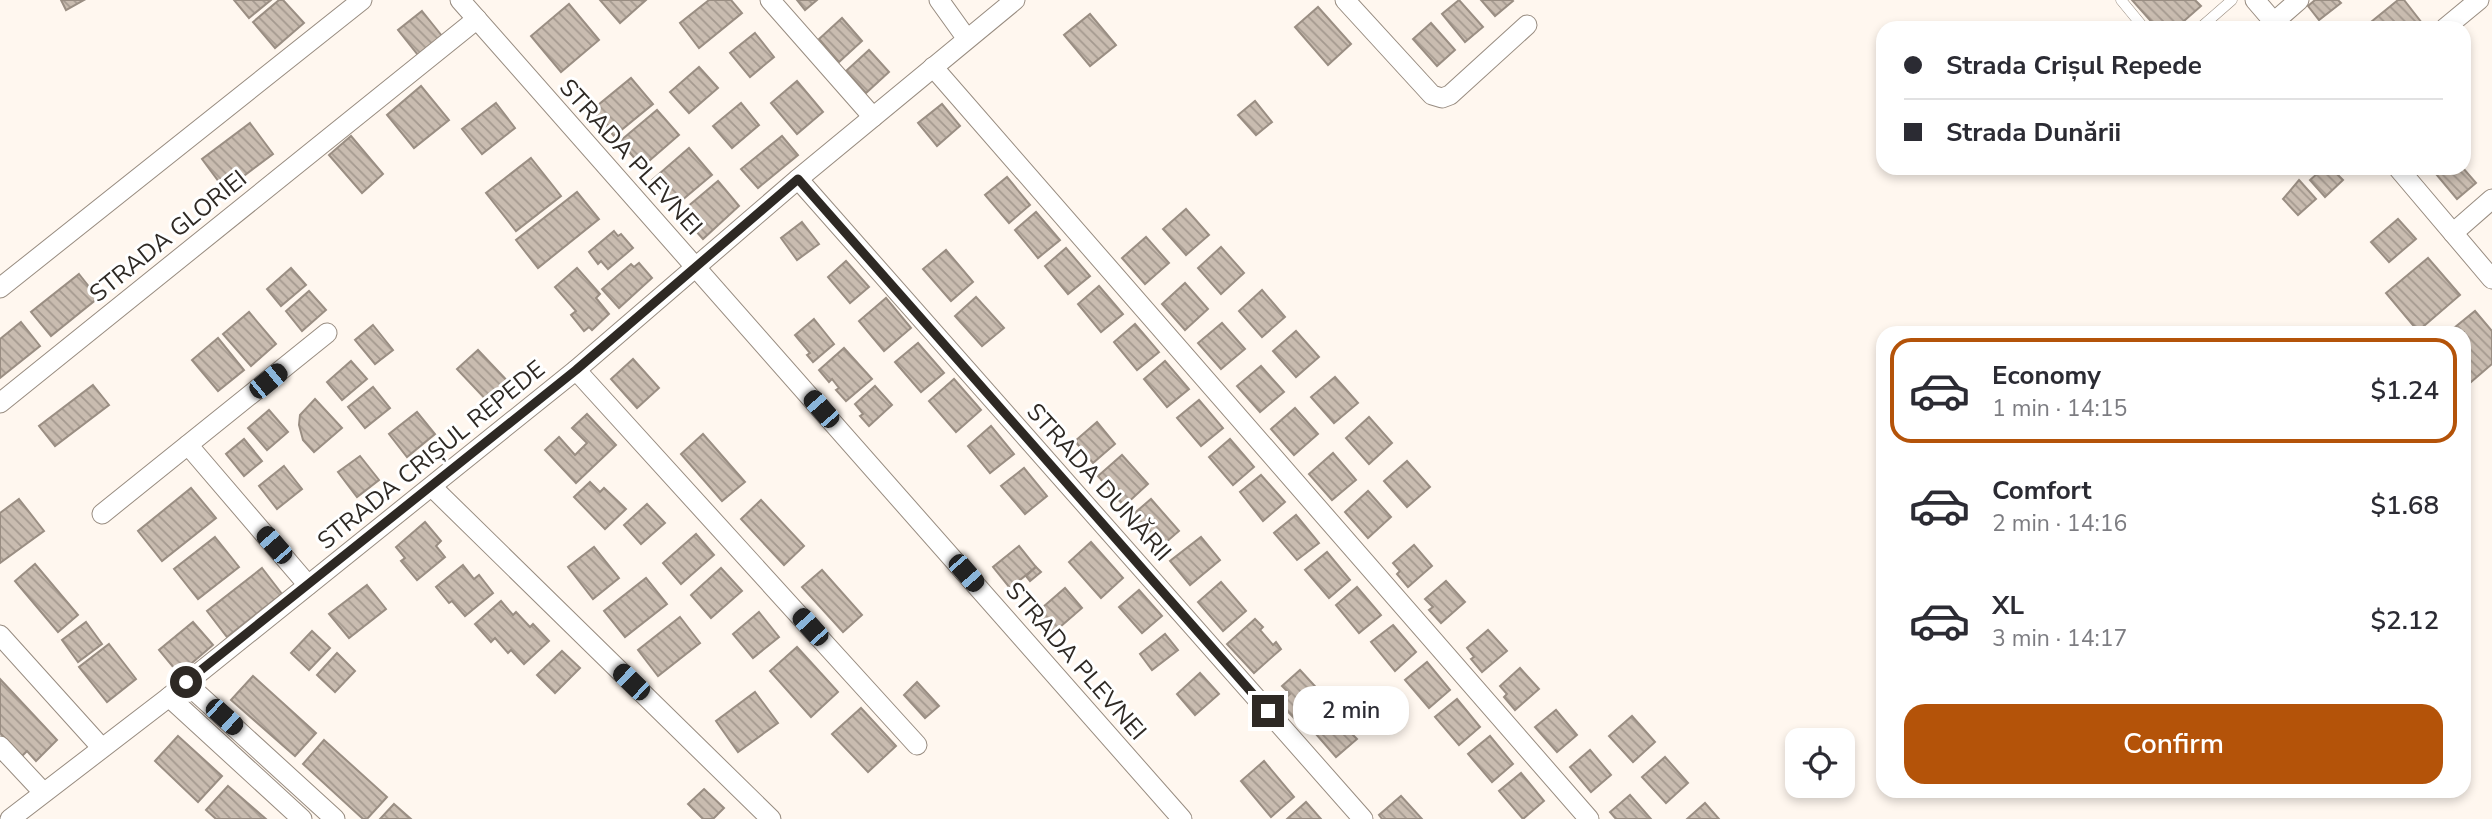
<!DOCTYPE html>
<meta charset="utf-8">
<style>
:root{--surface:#fff;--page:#f7f7f7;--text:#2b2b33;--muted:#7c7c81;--line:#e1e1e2;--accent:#b45309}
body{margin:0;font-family:"Nunito Sans",sans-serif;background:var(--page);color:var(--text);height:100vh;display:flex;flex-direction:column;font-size:26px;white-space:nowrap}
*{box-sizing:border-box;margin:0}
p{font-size:23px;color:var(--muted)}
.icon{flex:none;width:38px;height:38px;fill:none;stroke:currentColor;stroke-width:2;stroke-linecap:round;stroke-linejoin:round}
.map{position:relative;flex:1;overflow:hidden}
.sheet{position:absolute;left:1876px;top:326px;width:595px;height:472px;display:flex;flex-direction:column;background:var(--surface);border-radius:21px;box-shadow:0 4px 10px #0003}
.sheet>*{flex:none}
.banner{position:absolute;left:1876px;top:21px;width:595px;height:154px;border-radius:21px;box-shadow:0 4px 10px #0003;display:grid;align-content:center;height:154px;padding:0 28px;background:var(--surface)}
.tools{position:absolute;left:1785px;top:728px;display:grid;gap:14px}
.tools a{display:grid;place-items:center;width:70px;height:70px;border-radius:14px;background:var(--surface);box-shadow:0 4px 10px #0003;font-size:35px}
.end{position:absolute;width:32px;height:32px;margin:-16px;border:9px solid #2e2924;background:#fff;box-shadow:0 0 0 4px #fff}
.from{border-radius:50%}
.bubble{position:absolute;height:49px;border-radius:21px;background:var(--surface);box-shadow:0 4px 10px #0003;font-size:23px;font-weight:600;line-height:49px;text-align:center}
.car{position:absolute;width:21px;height:42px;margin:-21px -10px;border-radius:9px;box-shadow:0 0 5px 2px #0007;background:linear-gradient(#222 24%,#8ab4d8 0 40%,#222 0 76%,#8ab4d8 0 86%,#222 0)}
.banner b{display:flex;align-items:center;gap:24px;height:66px;font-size:26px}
.banner b+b{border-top:2px solid var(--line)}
.banner i{width:18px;height:18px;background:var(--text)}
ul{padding:12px 0 0;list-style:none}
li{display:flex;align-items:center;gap:21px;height:105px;margin:0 14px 10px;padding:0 14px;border:4px solid transparent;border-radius:21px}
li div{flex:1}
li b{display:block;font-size:26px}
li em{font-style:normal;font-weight:600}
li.selected{border-color:var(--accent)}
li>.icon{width:63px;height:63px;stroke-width:1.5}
.primary-button{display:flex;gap:14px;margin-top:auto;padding:14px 28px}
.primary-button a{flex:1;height:80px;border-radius:21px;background:var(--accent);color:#fff;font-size:28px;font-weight:600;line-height:80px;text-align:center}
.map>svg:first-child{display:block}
</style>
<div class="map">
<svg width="2492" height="819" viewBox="0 0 2492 819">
<defs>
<pattern id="building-back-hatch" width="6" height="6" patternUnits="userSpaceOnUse" patternTransform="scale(1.75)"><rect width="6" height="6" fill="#c9bcb0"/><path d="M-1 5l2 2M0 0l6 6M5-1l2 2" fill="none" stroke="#a4998f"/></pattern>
</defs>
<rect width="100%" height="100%" fill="#fff7ef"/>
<!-- building -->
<g fill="url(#building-back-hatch)" stroke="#9a8e83" stroke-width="2">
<path d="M 61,0 L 84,0 L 66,10 Z"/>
<path d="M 234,0 L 271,0 L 249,18 Z"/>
<path d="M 279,0 L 283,0 L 304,23 L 275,48 L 253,22 Z"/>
<path d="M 600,0 L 646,0 L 620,23 Z"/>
<path d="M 709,0 L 731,0 L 742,13 L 699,48 L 680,23 Z"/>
<path d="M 797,0 L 817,0 L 805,10 Z"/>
<path d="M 1459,0 L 1483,27 L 1465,42 L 1442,14 Z"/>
<path d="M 1481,0 L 1512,0 L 1513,1 L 1495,16 Z"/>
<path d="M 2132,0 L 2195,0 L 2201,6 L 2176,28 L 2157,28 Z"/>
<path d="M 2315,0 L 2338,0 L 2341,3 L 2319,20 L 2308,6 Z"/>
<path d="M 2398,0 L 2404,0 L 2422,23 L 2416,28 L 2375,28 L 2371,22 Z"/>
<path d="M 569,4 L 599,40 L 561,72 L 531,36 Z"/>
<path d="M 1318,7 L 1351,44 L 1328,65 L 1295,27 Z"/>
<path d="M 422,11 L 442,36 L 418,55 L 398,30 Z"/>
<path d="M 1090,14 L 1116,45 L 1090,66 L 1064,35 Z"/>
<path d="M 842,18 L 862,41 L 839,62 L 819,39 Z"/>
<path d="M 1431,23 L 1455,50 L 1437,66 L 1413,39 Z"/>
<path d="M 755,33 L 774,57 L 750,77 L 730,53 Z"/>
<path d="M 869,50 L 889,72 L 866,93 L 846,71 Z"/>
<path d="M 699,67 L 718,88 L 689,113 L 670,92 Z"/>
<path d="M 631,78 L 653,104 L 614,136 L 592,110 Z"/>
<path d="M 797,81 L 823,112 L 797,134 L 771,103 Z"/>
<path d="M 421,86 L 449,120 L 414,148 L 387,115 Z"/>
<path d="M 1255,101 L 1272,122 L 1256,135 L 1238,115 Z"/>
<path d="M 496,103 L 515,128 L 482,154 L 462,129 Z"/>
<path d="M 741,103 L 759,125 L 732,148 L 713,126 Z"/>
<path d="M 942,104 L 960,126 L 937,146 L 918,123 Z"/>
<path d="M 657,110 L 679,135 L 642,167 L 620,141 Z"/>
<path d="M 250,123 L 273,154 L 225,190 L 202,159 Z"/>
<path d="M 351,136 L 383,174 L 362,193 L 329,155 Z"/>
<path d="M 782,136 L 798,155 L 758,188 L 741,169 Z"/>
<path d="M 689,148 L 712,175 L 675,206 L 652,180 Z"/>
<path d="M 531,158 L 561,196 L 516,231 L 486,193 Z"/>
<path d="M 2319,168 L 2331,168 L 2343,180 L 2325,197 L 2310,180 L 2318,173 L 2316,171 Z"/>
<path d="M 2431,168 L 2463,168 L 2476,183 L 2457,199 Z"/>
<path d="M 1007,177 L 1030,205 L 1009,223 L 985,195 Z"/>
<path d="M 2299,180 L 2316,199 L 2298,215 L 2283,199 Z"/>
<path d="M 718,181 L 739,206 L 703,239 L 680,213 Z"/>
<path d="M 577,192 L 599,219 L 538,268 L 516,240 Z"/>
<path d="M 1186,209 L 1209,235 L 1186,255 L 1163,229 Z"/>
<path d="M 1036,212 L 1060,240 L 1038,258 L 1015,230 Z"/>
<path d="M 2398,219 L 2416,239 L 2389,262 L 2371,242 Z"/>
<path d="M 802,222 L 819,244 L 797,260 L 781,238 Z"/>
<path d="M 614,231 L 618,236 L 621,234 L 633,248 L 608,269 L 601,261 L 598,264 L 589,252 Z"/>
<path d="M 1146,237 L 1169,263 L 1145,284 L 1122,258 Z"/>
<path d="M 1221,247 L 1244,273 L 1221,294 L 1198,268 Z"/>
<path d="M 1066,248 L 1090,276 L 1068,294 L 1045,266 Z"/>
<path d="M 946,250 L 973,282 L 951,301 L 923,269 Z"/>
<path d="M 2428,258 L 2460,295 L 2418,331 L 2386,293 Z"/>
<path d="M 846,261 L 869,287 L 850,303 L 828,277 Z"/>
<path d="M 639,263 L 652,278 L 619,308 L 602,289 L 631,264 L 634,267 Z"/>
<path d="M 291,268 L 306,285 L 281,306 L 267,289 Z"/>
<path d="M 577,268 L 600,294 L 596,298 L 609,314 L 592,330 L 589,327 L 584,331 L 571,315 L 576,311 L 555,287 Z"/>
<path d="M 79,274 L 98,298 L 51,336 L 31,312 Z"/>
<path d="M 1185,283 L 1208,309 L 1185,330 L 1162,304 Z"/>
<path d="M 1099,286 L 1123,314 L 1101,332 L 1078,304 Z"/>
<path d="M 1262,290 L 1285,317 L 1262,337 L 1239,311 Z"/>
<path d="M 309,291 L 326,310 L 302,331 L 286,311 Z"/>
<path d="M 976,297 L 1004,328 L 982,346 L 955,316 Z"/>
<path d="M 886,298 L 911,328 L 884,351 L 859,321 Z"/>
<path d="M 2475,311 L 2492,331 L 2492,364 L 2464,388 L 2464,332 L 2449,332 Z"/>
<path d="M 249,312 L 276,344 L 251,366 L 223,334 Z"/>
<path d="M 814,319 L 834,344 L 813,362 L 807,355 L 810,353 L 795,335 Z"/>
<path d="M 21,322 L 40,346 L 0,378 L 0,339 Z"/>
<path d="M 1222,323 L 1245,349 L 1221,369 L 1198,343 Z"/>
<path d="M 1135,324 L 1159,352 L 1137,370 L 1114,342 Z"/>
<path d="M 373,325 L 393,350 L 375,364 L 355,340 Z"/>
<path d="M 1296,331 L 1319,357 L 1296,377 L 1273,351 Z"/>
<path d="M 218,338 L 244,370 L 218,391 L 192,360 Z"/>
<path d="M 918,343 L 944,373 L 921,392 L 895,362 Z"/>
<path d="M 844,348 L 872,379 L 846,401 L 836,390 L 839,388 L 832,379 L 829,382 L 819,370 Z"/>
<path d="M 478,350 L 513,387 L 492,406 L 457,369 Z"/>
<path d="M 633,359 L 659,388 L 637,408 L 611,379 Z"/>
<path d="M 351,361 L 367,379 L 342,400 L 327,382 Z"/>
<path d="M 1165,361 L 1189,389 L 1167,407 L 1144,379 Z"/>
<path d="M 1261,366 L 1284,392 L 1260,412 L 1237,386 Z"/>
<path d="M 1335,377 L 1358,403 L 1334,423 L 1311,397 Z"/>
<path d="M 954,379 L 981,410 L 956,432 L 929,401 Z"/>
<path d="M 93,385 L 109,405 L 55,446 L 39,426 Z"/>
<path d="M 875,386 L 892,405 L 869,426 L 860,416 L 863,414 L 855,404 Z"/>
<path d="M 373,387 L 390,408 L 365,428 L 348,407 Z"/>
<path d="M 315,399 L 342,428 L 314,452 L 303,440 L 299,425 L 300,415 Z"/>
<path d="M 1199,400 L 1223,428 L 1201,446 L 1177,418 Z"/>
<path d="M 1295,408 L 1318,434 L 1294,455 L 1271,429 Z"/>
<path d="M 269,410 L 288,432 L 267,450 L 248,428 Z"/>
<path d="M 417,412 L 435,434 L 407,457 L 389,434 Z"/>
<path d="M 587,414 L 616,445 L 576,483 L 545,450 L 559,437 L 575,455 L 587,443 L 572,428 Z"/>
<path d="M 1369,417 L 1392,443 L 1369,464 L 1346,438 Z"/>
<path d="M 1097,422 L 1115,444 L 1093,463 L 1075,441 Z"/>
<path d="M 991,426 L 1014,454 L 990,473 L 968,446 Z"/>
<path d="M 703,434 L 745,482 L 722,501 L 681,454 Z"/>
<path d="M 244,439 L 262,461 L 244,476 L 226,454 Z"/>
<path d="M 1230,439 L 1254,467 L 1233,485 L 1209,457 Z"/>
<path d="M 1333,453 L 1356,480 L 1332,500 L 1309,474 Z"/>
<path d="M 1122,455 L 1148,484 L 1124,506 L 1098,476 Z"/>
<path d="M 360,456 L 379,480 L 357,497 L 338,472 Z"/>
<path d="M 1407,461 L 1430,487 L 1407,507 L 1384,481 Z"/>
<path d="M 284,466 L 302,489 L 277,509 L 259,486 Z"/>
<path d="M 1024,468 L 1047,496 L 1025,514 L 1001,486 Z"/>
<path d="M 1261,475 L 1285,502 L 1263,521 L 1240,492 Z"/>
<path d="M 590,482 L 600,492 L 604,488 L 626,509 L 605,529 L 574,497 Z"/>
<path d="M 191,488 L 216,518 L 162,561 L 138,531 Z"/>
<path d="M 1368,491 L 1391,517 L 1368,538 L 1345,512 Z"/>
<path d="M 19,499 L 44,531 L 0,563 L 0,513 Z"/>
<path d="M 1151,499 L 1179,531 L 1158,549 L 1130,517 Z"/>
<path d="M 761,500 L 804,546 L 784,565 L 741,519 Z"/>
<path d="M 647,504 L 665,523 L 641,544 L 624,525 Z"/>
<path d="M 1296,515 L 1319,543 L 1297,560 L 1274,533 Z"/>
<path d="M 425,522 L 441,541 L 436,546 L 445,557 L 417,580 L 401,561 L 405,558 L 396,547 Z"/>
<path d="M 696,534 L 714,555 L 681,584 L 663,563 Z"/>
<path d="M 215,537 L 239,567 L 198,599 L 174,569 Z"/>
<path d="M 1201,537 L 1220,560 L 1190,585 L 1170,561 Z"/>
<path d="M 1091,542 L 1123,578 L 1101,598 L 1069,562 Z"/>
<path d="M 1414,545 L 1432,566 L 1408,587 L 1397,574 L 1400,571 L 1393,563 Z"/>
<path d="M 1019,546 L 1036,567 L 1010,588 L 993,567 Z"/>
<path d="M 594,547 L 619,578 L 593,599 L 568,567 Z"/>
<path d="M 1327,552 L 1350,580 L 1329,598 L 1305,570 Z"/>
<path d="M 35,564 L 78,615 L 58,632 L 15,581 Z"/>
<path d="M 463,565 L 474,579 L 479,575 L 493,593 L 465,616 L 452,601 L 449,603 L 436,587 Z"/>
<path d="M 1036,567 L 1041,572 L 1030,581 L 1026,576 Z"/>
<path d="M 262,568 L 282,594 L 227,637 L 207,611 Z"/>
<path d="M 721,568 L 742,591 L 711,618 L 691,595 Z"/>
<path d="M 822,570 L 862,615 L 843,632 L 802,587 Z"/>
<path d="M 646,578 L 667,604 L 625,637 L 604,611 Z"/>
<path d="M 1446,581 L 1465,602 L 1441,623 L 1429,610 L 1433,607 L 1425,599 Z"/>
<path d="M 1221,582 L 1246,611 L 1223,631 L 1198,602 Z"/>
<path d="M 367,585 L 386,609 L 349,638 L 329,614 Z"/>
<path d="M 1357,587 L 1381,615 L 1359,633 L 1336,605 Z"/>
<path d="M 1065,588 L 1082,608 L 1053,633 L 1036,613 Z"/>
<path d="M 1139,590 L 1162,616 L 1142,633 L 1119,607 Z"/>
<path d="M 501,601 L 513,615 L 516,612 L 530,627 L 533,624 L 549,641 L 524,664 L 511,650 L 508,653 L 495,638 L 491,642 L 475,624 Z"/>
<path d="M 759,612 L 779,637 L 753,658 L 733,634 Z"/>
<path d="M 680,617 L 700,643 L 658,676 L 638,650 Z"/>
<path d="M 1255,619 L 1263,627 L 1260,630 L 1273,645 L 1276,642 L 1281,649 L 1254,673 L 1227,644 Z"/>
<path d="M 86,622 L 102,644 L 78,662 L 62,640 Z"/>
<path d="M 193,622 L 213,645 L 179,674 L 159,650 Z"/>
<path d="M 1393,625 L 1416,652 L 1395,671 L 1371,642 Z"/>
<path d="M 1488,630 L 1507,651 L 1482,672 L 1471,659 L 1474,657 L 1467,648 Z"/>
<path d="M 312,631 L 330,648 L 309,670 L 291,653 Z"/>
<path d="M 1165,634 L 1178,650 L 1152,670 L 1140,654 Z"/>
<path d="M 109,644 L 136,679 L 107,702 L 79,667 Z"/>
<path d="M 797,647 L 838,692 L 811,717 L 770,671 Z"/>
<path d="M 562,651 L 580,668 L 555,693 L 537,675 Z"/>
<path d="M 337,653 L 355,671 L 335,692 L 317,675 Z"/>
<path d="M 1427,662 L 1450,690 L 1429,708 L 1405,680 Z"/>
<path d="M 1520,668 L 1539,689 L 1515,710 L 1504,697 L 1507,694 L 1500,686 Z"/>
<path d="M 1300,670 L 1323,695 L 1295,719 L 1280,703 L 1290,694 L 1282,686 Z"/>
<path d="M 1200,673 L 1219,694 L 1195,715 L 1177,694 Z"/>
<path d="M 253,676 L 316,733 L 295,756 L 231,700 Z"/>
<path d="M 0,679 L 57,740 L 36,761 L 27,751 L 22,756 L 0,733 Z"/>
<path d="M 917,682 L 939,706 L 925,718 L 904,695 Z"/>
<path d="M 755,692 L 778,723 L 738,752 L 716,721 Z"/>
<path d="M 1457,699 L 1480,727 L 1459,745 L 1435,717 Z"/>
<path d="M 1338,702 L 1360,727 L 1352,734 L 1357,739 L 1336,757 L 1316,734 L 1324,727 L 1318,720 Z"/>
<path d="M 861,708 L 896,746 L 868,772 L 832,734 Z"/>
<path d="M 1556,710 L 1577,735 L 1557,752 L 1535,727 Z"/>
<path d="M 1632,716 L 1655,742 L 1633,762 L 1609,736 Z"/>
<path d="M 178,736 L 222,776 L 198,802 L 155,761 Z"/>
<path d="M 1490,736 L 1513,764 L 1492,782 L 1468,754 Z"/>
<path d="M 324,740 L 387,797 L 367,819 L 363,819 L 303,764 Z"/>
<path d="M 1590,750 L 1611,775 L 1591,792 L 1570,767 Z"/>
<path d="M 1665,757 L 1688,783 L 1666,803 L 1642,777 Z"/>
<path d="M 1264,761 L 1294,797 L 1271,817 L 1241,781 Z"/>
<path d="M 1521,773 L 1544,801 L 1523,819 L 1499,791 Z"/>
<path d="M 228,786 L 266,819 L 216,819 L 206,810 Z"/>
<path d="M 704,789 L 724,808 L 713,819 L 703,819 L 688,804 Z"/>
<path d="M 1630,795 L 1651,819 L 1616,819 L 1610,812 Z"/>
<path d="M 1401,796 L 1422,819 L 1382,819 L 1379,815 Z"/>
<path d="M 1306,802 L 1321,819 L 1287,819 Z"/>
<path d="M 1705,803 L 1719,819 L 1687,819 Z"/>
<path d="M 394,804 L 411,819 L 380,819 Z"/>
</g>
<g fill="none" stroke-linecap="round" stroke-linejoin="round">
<!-- service casing -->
<g stroke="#988c80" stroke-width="11">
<g id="service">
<path d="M 2121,0 L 2144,28"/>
<path d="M 2200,28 L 2232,0"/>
</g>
</g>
<!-- minor casing -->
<g stroke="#988c80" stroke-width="21">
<g id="minor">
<path d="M 460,0 L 1182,819"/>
<path d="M 770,0 L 873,117"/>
<path d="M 939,0 L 967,39"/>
<path d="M 1345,0 L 1432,95 L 1442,98 L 1450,95 L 1527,25"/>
<path d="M 2255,0 L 2279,28"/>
<path d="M 2274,22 L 2299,0"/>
<path d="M 2445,28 L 2479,0"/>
<path d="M 933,67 L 1589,819"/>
<path d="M 2398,168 L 2492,279"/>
<path d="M 798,179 L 1363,819"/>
<path d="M 2453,233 L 2492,199"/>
<path d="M 0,288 L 362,0"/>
<path d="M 576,370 L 917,745"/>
<path d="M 0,403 L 477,19"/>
<path d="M 188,445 L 308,585"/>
<path d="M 432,487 L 771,819"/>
<path d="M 102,514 L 327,333"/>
<path d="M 0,635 L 101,747"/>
<path d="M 186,683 L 335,819"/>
<path d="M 169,697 L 302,819"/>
<path d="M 0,746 L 43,792"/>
<path d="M 10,819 L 169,697 L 576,370 L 798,179 L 1015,0"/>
</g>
</g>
<!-- service -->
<use href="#service" stroke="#fff" stroke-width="10"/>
<!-- minor -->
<use href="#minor" stroke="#fff" stroke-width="19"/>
</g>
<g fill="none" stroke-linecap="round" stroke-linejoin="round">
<!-- route -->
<path stroke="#2e2924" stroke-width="9" d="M 186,682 L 576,370 L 798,179 L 1268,711"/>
</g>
<g text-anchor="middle" stroke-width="6" stroke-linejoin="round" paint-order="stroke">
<!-- street labels -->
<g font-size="24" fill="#2e2924" stroke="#fff">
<text transform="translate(631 157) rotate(48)" y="8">STRADA PLEVNEI</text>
<text transform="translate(168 236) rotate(-39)" y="8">STRADA GLORIEI</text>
<text transform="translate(431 455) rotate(-39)" y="8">STRADA CRIȘUL REPEDE</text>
<text transform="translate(1099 482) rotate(48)" y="8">STRADA DUNĂRII</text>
<text transform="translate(1076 661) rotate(49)" y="8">STRADA PLEVNEI</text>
</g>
</g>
</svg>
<div class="tools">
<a><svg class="icon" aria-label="locate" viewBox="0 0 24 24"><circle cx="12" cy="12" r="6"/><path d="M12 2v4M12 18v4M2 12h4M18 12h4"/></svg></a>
</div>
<i class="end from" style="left:186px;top:682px"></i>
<i class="end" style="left:1268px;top:711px"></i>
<div class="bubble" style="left:1293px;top:686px;width:116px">2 min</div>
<i class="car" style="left:268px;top:381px;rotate:51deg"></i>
<i class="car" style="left:821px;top:409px;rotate:319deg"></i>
<i class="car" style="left:274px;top:545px;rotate:319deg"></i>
<i class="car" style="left:966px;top:573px;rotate:139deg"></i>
<i class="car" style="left:810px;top:627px;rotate:318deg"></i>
<i class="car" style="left:631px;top:682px;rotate:314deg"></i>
<i class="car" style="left:224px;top:717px;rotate:132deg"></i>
<div class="banner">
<b><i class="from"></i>Strada Crișul Repede</b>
<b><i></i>Strada Dunării</b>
</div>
<section class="sheet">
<ul>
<li class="selected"><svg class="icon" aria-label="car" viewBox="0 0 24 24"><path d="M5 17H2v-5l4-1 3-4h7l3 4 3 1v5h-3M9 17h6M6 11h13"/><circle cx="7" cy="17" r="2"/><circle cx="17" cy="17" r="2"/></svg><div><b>Economy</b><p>1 min · 14:15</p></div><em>$1.24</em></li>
<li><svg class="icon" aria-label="car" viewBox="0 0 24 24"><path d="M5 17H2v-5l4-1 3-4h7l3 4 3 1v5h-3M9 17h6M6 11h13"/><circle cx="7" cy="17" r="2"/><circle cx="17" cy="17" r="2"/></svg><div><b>Comfort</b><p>2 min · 14:16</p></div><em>$1.68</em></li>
<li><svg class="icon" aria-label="car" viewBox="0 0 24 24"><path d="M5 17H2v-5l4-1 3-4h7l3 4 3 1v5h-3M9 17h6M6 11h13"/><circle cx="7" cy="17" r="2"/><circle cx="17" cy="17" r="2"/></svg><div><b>XL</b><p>3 min · 14:17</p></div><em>$2.12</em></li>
</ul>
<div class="primary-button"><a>Confirm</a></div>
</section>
</div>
